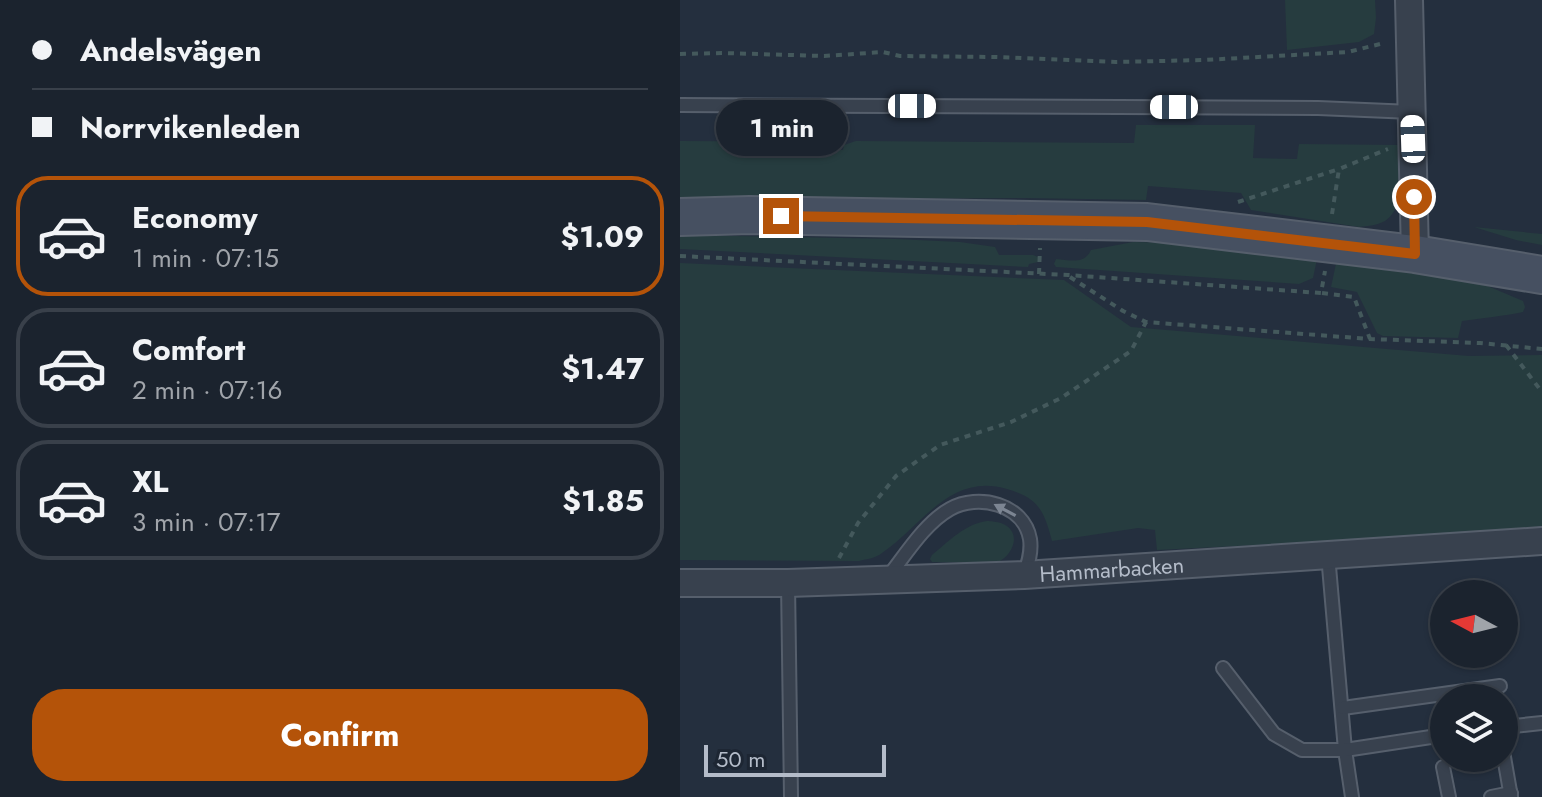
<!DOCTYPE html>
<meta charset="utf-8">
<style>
:root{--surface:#1b232e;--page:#282f3a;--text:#f1f3f6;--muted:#a0a4aa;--line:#39404a;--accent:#b45309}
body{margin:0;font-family:Jost,sans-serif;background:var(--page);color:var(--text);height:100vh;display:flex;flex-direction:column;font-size:30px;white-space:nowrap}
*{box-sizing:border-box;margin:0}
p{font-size:26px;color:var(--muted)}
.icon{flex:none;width:44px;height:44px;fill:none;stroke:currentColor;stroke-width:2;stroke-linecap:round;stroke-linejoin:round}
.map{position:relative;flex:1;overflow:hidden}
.panel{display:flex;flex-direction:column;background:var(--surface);width:680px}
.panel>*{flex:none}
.top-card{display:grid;align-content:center;height:176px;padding:0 32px;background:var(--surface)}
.needle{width:52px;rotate:277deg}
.fabs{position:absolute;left:750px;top:580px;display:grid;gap:16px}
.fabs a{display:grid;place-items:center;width:88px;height:88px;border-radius:50%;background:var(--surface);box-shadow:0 2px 6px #0004,0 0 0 2px var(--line);font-size:40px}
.scale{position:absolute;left:24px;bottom:20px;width:182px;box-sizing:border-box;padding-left:8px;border:4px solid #b4bcc9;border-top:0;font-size:22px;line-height:28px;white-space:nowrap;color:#b4bcc9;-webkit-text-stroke:6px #1d2633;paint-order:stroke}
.end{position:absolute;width:36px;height:36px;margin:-18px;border:10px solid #b45309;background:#fff;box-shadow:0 0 0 4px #fff}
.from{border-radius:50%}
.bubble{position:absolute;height:56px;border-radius:28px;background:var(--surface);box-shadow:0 2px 6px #0004,0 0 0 2px var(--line);font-size:26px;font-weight:700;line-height:56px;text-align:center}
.car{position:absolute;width:24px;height:48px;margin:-24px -12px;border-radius:10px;box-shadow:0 0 6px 2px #0007;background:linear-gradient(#fff 24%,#345 0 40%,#fff 0 76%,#345 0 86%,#fff 0)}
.top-card b{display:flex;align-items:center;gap:28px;height:76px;font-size:30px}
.top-card b+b{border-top:2px solid var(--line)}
.top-card i{width:20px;height:20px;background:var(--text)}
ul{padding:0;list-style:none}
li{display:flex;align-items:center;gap:24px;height:120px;margin:0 16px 12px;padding:0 16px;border:4px solid var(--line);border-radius:32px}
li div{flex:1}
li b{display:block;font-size:30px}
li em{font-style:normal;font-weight:700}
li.active{border-color:var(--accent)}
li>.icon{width:72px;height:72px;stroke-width:1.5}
.action{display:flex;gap:16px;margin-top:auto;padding:16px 32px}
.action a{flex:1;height:92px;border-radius:32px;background:var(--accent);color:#fff;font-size:32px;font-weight:700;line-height:92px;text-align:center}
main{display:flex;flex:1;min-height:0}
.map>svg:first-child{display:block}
</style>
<main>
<section class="panel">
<div class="top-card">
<b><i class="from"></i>Andelsvägen</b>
<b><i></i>Norrvikenleden</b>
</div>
<ul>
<li class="active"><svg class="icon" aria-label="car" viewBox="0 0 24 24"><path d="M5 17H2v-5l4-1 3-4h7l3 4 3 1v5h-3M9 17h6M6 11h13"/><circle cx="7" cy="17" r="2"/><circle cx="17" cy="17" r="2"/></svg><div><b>Economy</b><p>1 min · 07:15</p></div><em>$1.09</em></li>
<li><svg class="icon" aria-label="car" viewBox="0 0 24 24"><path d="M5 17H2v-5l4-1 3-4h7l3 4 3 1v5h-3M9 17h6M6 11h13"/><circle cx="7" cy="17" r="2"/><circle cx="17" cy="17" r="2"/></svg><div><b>Comfort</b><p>2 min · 07:16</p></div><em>$1.47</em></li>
<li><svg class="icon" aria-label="car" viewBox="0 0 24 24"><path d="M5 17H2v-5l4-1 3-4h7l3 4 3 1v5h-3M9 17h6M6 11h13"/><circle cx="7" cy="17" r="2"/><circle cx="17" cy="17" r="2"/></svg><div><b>XL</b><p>3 min · 07:17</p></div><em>$1.85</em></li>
</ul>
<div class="action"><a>Confirm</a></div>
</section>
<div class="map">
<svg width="862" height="797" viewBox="0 0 862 797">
<rect width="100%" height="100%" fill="#242f3e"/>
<!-- green -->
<g fill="#263c3f">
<path d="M 605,0 L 695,0 L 696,18 L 694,34 L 679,42 L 607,50 Z"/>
<path d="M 140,123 L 148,124 L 148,149 L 163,150 L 164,145 L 176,141 L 454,143 L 456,125 L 575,125 L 573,158 L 617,159 L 619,144 L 721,145 C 721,168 727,206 705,221 C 698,225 688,226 679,227 L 571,210 L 561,193 L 468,186 L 466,200 L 345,198 L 0,200 L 0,141 L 138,142 Z"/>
<path d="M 794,227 L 862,234 L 862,245 L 836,240 Z"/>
<path d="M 0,235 L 216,239 L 280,242 L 315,247 L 319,255 L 353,255 L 358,257 L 358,262 L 349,264 L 348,267 L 0,249 Z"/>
<path d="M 453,242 L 506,243 L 637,259 L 633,278 L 619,284 L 376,267 L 374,264 L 376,259 C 390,260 404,265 411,250 Z"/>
<path d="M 657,259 L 803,284 L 843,301 L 845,307 L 843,312 C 824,316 802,318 782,321 L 778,338 L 703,336 L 697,333 L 677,292 L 651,287 Z"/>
<path d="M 0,263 L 384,280 L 451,327 L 789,356 L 862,355 L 862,527 L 718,538 L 477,550 L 475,530 L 458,528 L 372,541 C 364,511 359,498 327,489 C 270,472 242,526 202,553 C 196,558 187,559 179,561 L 0,560 Z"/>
<path d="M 307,521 C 310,521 318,522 321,523 C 343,531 334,556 316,563 L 252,562 L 250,559 L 252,555 C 269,541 285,524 307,521 Z"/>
</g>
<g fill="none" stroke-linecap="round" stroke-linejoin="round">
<!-- service casing -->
<g stroke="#565f6c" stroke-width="16">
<g id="service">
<path d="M 0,105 L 638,108 L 732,112"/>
<path d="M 648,555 L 665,750 L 672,797"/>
<path d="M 208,577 C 226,554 245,523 270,509 C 298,493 344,504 350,539 C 352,552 348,564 344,575"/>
<path d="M 108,583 L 111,797"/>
<path d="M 543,668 L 594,734 L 622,750 L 665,750 L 764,735"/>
<path d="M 663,708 L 820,686"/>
<path d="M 824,727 L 862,723"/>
<path d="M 824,757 L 831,797"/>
<path d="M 763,767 L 769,797"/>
<path d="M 811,797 L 831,793"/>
</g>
</g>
<!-- minor casing -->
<g stroke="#565f6c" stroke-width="30">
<g id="minor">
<path d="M 729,0 L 735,254"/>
<path id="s1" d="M 0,583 L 108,583 L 344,575 L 862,541"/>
</g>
</g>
<!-- secondary casing -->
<g stroke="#565f6c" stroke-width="40">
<path id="secondary" d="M 0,217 L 70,215 L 467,222 L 735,254 L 862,275"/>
</g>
<!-- path -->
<g stroke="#44595c" stroke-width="4" stroke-dasharray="6 6" stroke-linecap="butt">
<path d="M 0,54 L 43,53 L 144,56 L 203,52 L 220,56 L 316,57 L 436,62 L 524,60 L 668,52 L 704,43"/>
<path d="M 558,202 L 659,169"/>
<path d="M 652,214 L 659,169 L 708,149"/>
<path d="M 0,256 L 388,275 L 641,293 L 645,271"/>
<path d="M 359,274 L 360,248"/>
<path d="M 390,277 L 443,311 L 466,322 L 690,339 L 800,343 L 862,349"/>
<path d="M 642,293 L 674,297 L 690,339"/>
<path d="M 826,345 L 862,392"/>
<path d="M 159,558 L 178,523 L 216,476 L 260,445 L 331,422 L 381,398 L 451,351 L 466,322"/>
</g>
<!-- service -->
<use href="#service" stroke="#38414e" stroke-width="12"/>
<!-- minor -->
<use href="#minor" stroke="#38414e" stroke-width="26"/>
<!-- secondary -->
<use href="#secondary" stroke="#465061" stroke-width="36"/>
</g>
<!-- one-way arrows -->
<defs><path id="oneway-solid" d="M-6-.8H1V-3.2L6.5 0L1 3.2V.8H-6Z" transform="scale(2)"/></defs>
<use fill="#7c8592" href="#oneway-solid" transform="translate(325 510) rotate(-152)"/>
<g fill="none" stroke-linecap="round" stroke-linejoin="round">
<!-- route -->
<path stroke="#b45309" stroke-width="10" d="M 101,216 L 467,222 L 735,254 L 734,197"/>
</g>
<g text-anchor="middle" stroke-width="6" stroke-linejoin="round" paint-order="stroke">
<!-- street labels -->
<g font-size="22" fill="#b4bcc9" stroke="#1d2633">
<text dy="8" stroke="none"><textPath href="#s1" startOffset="432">Hammarbacken</textPath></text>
</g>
</g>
</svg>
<div class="fabs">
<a><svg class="needle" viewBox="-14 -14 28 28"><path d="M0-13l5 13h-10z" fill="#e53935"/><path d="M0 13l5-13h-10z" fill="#a0a4aa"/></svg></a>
<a><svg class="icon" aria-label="layers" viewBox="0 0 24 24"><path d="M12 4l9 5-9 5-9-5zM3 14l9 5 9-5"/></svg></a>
</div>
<div class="scale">50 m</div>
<i class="end from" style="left:734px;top:197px"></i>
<i class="end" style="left:101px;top:216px"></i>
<div class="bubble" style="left:36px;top:100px;width:132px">1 min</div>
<i class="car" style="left:232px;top:106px;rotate:90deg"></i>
<i class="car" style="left:494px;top:107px;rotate:270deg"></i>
<i class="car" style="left:733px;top:139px;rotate:358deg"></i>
</div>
</main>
